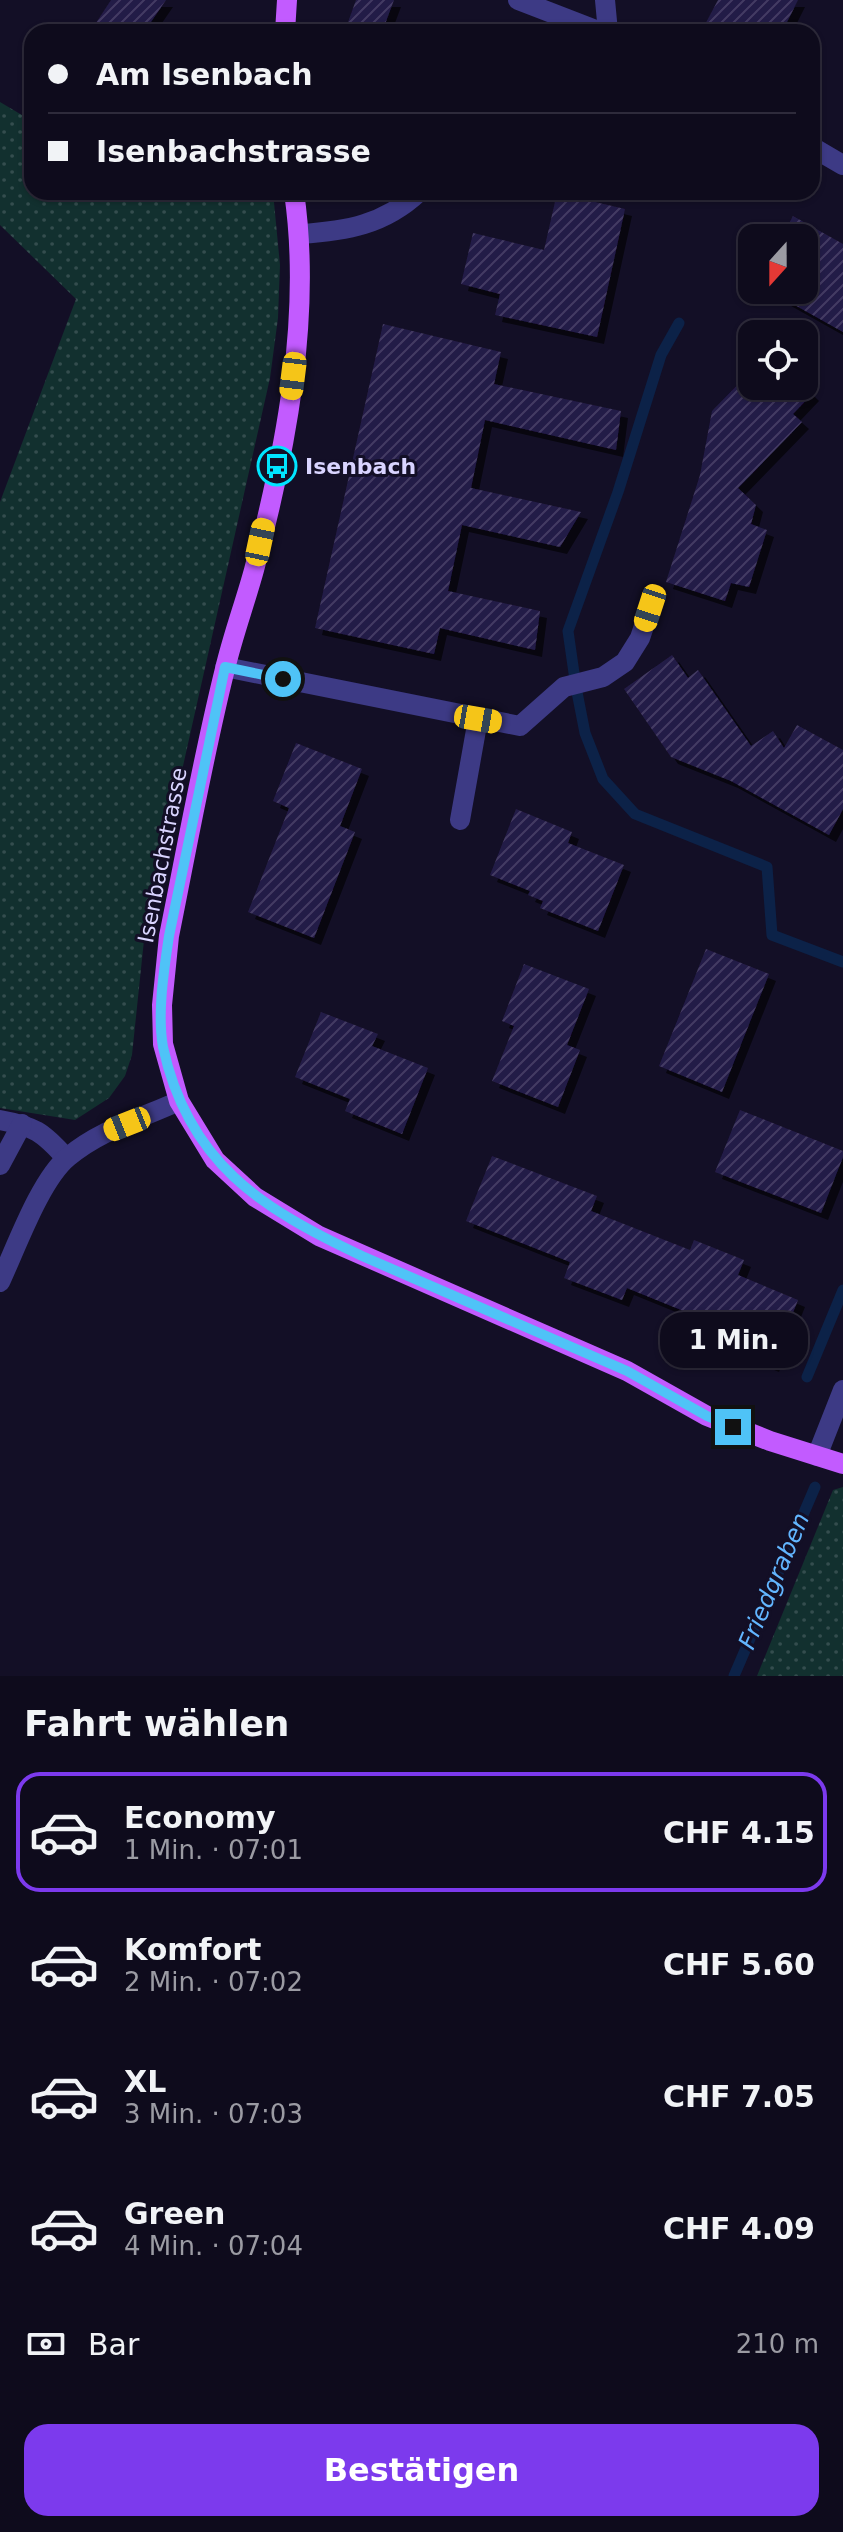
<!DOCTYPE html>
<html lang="de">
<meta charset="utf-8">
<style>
:root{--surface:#0e0b1c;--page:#171425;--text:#f1f3f6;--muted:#9b9ba3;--line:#2e2b3b;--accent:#7c3aed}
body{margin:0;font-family:"DejaVu Sans",sans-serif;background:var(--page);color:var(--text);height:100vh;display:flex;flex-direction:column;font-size:30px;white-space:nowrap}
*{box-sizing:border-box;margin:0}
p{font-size:26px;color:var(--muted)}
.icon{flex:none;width:44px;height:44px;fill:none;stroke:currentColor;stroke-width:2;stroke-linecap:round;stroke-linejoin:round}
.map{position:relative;height:1676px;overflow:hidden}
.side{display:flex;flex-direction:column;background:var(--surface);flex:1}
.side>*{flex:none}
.banner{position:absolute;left:24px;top:24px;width:796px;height:176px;border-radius:24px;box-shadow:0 2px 6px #0004,0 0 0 2px var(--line);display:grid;align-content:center;height:176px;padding:0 24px;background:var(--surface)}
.needle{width:52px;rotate:201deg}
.controls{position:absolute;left:738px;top:224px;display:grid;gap:16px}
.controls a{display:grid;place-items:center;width:80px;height:80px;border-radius:16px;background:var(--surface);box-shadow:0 2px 6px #0004,0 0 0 2px var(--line);font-size:40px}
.end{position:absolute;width:36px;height:36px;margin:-18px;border:10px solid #4fc3f7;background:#111;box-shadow:0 0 0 4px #111}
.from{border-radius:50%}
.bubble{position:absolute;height:56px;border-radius:24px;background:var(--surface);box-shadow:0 2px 6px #0004,0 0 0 2px var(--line);font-size:26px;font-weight:700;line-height:56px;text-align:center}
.car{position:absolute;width:24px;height:48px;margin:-24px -12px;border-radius:10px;box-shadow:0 0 6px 2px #0007;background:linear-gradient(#f5c518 24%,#345 0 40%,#f5c518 0 76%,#345 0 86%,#f5c518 0)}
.banner b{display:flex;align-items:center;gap:28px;height:76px;font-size:30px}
.banner b+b{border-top:2px solid var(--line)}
.banner i{width:20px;height:20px;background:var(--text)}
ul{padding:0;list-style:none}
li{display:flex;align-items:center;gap:24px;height:120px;margin:0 16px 12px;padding:0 8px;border:4px solid transparent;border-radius:24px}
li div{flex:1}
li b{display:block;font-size:30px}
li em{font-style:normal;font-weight:700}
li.current{border-color:var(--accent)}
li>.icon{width:72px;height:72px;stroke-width:1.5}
h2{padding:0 24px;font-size:36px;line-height:96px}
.pay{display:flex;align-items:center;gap:20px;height:88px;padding:0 24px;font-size:30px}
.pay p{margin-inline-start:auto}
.cta{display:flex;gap:16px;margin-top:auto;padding:16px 24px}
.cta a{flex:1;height:92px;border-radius:24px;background:var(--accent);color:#fff;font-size:32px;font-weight:700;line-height:92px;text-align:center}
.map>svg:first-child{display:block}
</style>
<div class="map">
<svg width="843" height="1676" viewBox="0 0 843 1676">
<defs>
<pattern id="grass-dots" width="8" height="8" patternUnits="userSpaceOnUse" patternTransform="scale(2)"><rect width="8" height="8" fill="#12302f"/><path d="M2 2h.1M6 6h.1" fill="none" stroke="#344d4e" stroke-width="1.8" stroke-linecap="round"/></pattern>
<pattern id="building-hatch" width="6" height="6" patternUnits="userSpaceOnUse" patternTransform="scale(2)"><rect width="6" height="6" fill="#241b47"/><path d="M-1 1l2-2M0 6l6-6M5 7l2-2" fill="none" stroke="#433b63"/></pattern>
<filter id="shadow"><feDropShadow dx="7" dy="7" stdDeviation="0" flood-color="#0009"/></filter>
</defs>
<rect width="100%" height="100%" fill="#130f26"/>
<!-- grass -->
<g fill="url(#grass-dots)">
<path d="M 0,102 L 32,121 L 32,192 L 273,192 L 280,265 L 278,318 L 270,378 L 144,940 L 132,1055 L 125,1076 L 109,1098 L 75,1120 L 0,1108 L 0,502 L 76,299 L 0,225 Z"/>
<path d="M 843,1487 L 843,1676 L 757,1676 L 833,1490 Z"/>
</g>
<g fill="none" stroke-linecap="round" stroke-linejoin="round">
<!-- stream -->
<g stroke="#0c2248" stroke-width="11">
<path d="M 679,323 L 661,355 L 618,492 L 568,631 L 576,687 L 585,733 L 603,779 L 635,814 L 767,867 L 772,935 L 843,962"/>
<path d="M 807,1377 L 843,1290"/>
<path d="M 734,1676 L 815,1487"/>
</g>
</g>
<!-- building -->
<g fill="url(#building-hatch)" filter="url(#shadow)">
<path d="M 111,0 L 166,0 L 144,32 L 90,32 Z"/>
<path d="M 356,0 L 394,0 L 382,32 L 365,32 L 347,25 Z"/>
<path d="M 718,0 L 798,0 L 782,32 L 701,32 Z"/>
<path d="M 557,193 L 625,209 L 597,337 L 495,315 L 500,294 L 461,284 L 473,233 L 544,250 Z"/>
<path d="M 793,216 L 843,244 L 843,332 L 768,290 L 804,290 L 804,238 L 781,238 Z"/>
<path d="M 383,324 L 501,352 L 494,384 L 621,411 L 616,450 L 485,420 L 471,488 L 581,512 L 560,547 L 462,525 L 448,591 L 540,611 L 535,650 L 440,628 L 434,654 L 315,628 Z"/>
<path d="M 752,370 L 752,386 L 804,386 L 812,394 L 793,414 L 802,422 L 738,488 L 756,505 L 751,524 L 767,530 L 749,587 L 731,583 L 725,601 L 666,582 L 700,475 L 712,411 Z"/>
<path d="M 672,655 L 688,678 L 698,670 L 751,746 L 773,731 L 784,748 L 797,725 L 843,750 L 843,809 L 829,835 L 731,781 L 671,757 L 624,689 Z"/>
<path d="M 296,743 L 362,769 L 340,826 L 355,832 L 314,938 L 248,912 L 289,808 L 273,801 Z"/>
<path d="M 516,809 L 572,832 L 568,843 L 624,865 L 598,931 L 540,908 L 543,901 L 528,895 L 530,891 L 490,875 Z"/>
<path d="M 706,949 L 769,974 L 722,1092 L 659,1066 Z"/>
<path d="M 524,964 L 589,989 L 567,1045 L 580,1050 L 558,1107 L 492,1081 L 514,1026 L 502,1021 Z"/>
<path d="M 321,1012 L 378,1034 L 372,1046 L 428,1068 L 402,1134 L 345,1111 L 350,1099 L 295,1077 Z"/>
<path d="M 740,1110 L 843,1151 L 843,1157 L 821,1213 L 715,1172 Z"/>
<path d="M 492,1156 L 597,1196 L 591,1211 L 690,1250 L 694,1240 L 744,1260 L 738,1275 L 798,1300 L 772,1365 L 717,1342 L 723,1327 L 627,1288 L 622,1300 L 564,1278 L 570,1262 L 466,1221 Z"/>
</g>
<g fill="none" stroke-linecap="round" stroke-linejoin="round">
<!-- minor -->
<g stroke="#3d3a85" stroke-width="20">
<path d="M 518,0 L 601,32"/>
<path d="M 605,0 L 608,32"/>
<path d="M 812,147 L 843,165"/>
<path d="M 300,234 C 346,231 384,225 419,192"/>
<path d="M 225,667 L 520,726 L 564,687 L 603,677 L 625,662 L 640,638 L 650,608"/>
<path d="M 460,820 L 478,719"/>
<path d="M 0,1120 C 34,1126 43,1132 66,1158"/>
<path d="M 0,1165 L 22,1124"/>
<path d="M 0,1282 C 16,1248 40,1180 68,1157 C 100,1130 142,1118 179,1101"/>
<path d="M 817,1456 L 843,1390"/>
</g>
<!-- major -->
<g stroke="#c25bff" stroke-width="20">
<path d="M 285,32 L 287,0"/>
<path d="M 294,192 C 312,315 286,450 254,570 C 245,603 233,635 225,669 C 203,757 187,847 169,936 L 162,1005 L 163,1044 L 179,1101 L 215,1160 L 255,1197 L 319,1236 L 627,1371 L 707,1416 L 770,1441 L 843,1464"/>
</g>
</g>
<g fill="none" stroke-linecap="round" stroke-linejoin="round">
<!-- route -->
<path stroke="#4fc3f7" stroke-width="10" d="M 283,679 L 225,667 L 169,936 C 164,970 157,1013 163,1047 C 188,1163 262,1209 362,1256 L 627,1371 L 707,1416 L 733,1427"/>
</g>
<!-- icons -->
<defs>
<g id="bus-ring" transform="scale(2)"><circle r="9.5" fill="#130f26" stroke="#00e5ff" stroke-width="1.5"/><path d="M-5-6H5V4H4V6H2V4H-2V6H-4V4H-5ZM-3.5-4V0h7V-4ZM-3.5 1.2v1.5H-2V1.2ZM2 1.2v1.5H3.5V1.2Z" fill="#00e5ff"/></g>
</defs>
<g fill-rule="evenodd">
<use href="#bus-ring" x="277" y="466"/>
</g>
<g text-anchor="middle" stroke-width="6" stroke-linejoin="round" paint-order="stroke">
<!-- poi labels -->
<g font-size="22" font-weight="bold" fill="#d9d4ff" stroke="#130f26" text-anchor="start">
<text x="305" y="474">Isenbach</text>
</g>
<!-- street labels -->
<g font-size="22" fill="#d9d4ff" stroke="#130f26">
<text transform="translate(162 855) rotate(-79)" y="8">Isenbachstrasse</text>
</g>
<!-- water labels -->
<g font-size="24" font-style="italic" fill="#62b6ff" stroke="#130f26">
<text transform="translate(774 1581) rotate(-67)" y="8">Friedgraben</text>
</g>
</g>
</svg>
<div class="controls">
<a><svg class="needle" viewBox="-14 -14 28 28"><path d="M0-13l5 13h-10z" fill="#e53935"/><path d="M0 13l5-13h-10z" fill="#9b9ba3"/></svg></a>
<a><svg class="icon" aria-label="locate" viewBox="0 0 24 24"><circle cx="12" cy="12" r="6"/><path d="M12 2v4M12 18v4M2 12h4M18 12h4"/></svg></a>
</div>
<i class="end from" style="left:283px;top:679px"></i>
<i class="end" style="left:733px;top:1427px"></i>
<div class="bubble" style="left:660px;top:1312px;width:148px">1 Min.</div>
<i class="car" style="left:293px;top:376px;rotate:187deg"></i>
<i class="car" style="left:260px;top:542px;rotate:12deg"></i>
<i class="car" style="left:650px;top:608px;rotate:198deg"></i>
<i class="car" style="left:478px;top:719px;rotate:100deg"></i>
<i class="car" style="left:127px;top:1124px;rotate:248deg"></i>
<div class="banner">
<b><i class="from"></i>Am Isenbach</b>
<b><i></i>Isenbachstrasse</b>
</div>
</div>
<section class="side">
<h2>Fahrt wählen</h2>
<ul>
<li class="current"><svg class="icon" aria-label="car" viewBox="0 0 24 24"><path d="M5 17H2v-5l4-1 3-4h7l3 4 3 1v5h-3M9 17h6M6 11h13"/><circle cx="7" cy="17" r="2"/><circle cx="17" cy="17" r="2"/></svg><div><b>Economy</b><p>1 Min. · 07:01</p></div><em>CHF 4.15</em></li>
<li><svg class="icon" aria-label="car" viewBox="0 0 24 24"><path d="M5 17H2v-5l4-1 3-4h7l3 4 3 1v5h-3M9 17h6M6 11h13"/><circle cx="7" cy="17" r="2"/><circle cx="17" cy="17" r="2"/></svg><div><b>Komfort</b><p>2 Min. · 07:02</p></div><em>CHF 5.60</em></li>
<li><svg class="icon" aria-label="car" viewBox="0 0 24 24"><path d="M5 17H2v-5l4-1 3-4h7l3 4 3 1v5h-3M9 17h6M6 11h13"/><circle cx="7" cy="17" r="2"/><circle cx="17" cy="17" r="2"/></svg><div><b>XL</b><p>3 Min. · 07:03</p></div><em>CHF 7.05</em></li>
<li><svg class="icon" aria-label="car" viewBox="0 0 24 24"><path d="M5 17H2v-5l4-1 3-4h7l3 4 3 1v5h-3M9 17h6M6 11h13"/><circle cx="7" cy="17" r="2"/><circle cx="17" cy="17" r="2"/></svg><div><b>Green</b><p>4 Min. · 07:04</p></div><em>CHF 4.09</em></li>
</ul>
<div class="pay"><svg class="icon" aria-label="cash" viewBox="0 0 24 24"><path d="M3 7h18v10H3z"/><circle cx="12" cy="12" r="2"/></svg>Bar<p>210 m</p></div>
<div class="cta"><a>Bestätigen</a></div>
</section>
